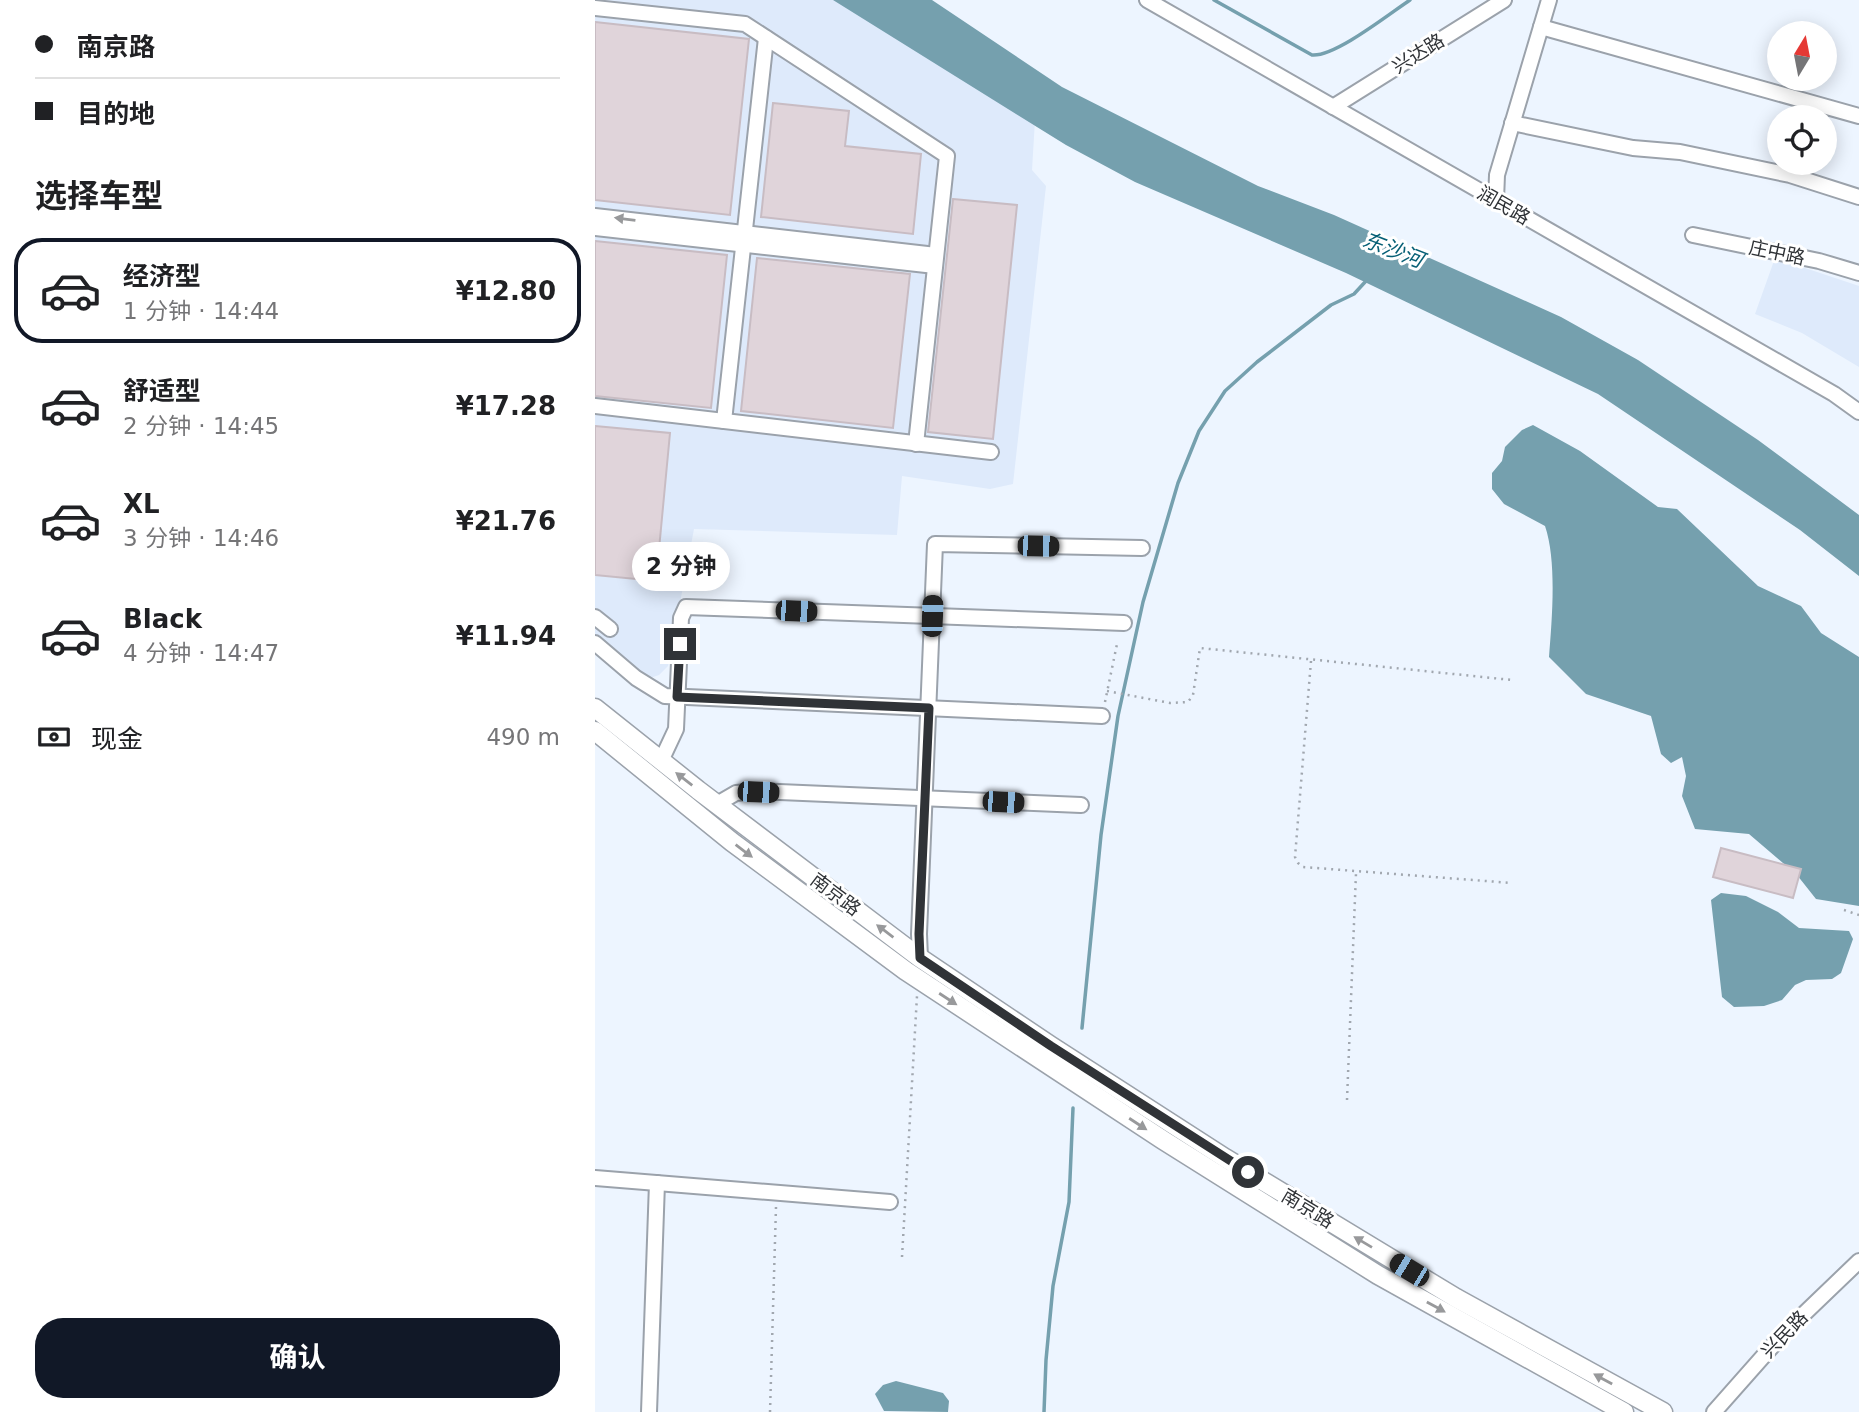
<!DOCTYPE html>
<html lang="zh">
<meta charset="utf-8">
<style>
:root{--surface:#fff;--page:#f6f6f6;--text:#202124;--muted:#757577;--line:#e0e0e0;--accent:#111827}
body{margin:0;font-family:"DejaVu Sans","Noto Sans SC",sans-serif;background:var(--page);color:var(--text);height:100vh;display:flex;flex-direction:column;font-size:26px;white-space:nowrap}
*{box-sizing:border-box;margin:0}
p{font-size:23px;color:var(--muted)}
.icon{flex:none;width:38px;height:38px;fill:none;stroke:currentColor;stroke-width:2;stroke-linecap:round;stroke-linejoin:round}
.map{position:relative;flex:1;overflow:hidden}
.drawer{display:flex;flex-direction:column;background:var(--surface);width:595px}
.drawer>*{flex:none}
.hud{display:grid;align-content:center;height:154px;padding:0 35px;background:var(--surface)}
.needle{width:46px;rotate:10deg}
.tools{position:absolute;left:1172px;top:21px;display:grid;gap:14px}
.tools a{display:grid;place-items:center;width:70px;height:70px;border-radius:50%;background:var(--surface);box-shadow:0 4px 18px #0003;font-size:35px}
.end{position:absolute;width:32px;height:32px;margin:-16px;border:9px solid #303337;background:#fff;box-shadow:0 0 0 4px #fff}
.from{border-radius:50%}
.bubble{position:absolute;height:49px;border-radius:24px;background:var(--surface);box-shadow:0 4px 18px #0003;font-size:23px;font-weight:700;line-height:49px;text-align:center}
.car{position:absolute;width:21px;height:42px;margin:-21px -10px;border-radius:9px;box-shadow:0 0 5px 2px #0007;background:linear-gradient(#222 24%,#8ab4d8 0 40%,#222 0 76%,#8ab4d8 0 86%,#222 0)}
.hud b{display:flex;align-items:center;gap:24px;height:66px;font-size:26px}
.hud b+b{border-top:2px solid var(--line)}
.hud i{width:18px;height:18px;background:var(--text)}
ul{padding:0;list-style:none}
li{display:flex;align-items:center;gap:21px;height:105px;margin:0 14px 10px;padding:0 21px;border:4px solid transparent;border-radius:28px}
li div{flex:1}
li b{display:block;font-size:26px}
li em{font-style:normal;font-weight:700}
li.on{border-color:var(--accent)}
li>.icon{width:63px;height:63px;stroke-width:1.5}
h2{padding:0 35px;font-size:32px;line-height:84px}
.pay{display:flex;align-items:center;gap:18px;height:77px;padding:0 35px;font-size:26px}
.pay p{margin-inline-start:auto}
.button{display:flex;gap:14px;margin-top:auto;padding:14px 35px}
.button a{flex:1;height:80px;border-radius:28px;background:var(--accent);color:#fff;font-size:28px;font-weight:700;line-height:80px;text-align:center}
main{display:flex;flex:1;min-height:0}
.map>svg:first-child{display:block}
</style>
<main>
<section class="drawer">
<div class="hud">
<b><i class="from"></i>南京路</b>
<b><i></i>目的地</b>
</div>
<h2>选择车型</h2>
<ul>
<li class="on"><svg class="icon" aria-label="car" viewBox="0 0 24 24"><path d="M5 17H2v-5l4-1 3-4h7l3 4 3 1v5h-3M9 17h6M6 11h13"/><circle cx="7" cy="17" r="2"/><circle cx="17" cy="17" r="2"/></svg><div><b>经济型</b><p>1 分钟 · 14:44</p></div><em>¥12.80</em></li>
<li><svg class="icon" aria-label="car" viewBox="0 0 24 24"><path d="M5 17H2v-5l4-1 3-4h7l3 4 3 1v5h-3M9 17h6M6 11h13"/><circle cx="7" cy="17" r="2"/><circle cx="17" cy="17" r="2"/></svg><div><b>舒适型</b><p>2 分钟 · 14:45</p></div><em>¥17.28</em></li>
<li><svg class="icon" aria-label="car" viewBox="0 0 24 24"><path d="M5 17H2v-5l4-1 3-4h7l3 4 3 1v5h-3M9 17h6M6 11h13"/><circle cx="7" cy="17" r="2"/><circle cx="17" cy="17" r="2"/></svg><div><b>XL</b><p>3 分钟 · 14:46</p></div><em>¥21.76</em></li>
<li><svg class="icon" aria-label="car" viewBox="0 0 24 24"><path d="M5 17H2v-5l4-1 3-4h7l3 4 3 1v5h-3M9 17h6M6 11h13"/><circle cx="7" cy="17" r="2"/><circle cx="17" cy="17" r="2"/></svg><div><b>Black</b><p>4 分钟 · 14:47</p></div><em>¥11.94</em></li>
</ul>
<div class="pay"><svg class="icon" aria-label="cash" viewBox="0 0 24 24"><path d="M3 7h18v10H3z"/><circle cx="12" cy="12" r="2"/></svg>现金<p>490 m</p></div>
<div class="button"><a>确认</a></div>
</section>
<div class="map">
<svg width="1264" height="1412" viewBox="0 0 1264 1412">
<rect width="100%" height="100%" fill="#edf5ff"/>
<!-- built -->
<g fill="#deeafb">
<path d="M 0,0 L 264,0 L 440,120 L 437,170 L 451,186 L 418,484 L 395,489 L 307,476 L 302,535 L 99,529 L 73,666 L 64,675 L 52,679 L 0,635 Z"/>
<path d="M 1180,258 L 1264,286 L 1264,367 L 1207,333 L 1160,314 Z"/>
</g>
<!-- water -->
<g fill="#75a0ae">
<path d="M 238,0 L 337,0 L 467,87 L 663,186 L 739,215 L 966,317 L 1043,360 L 1163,440 L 1264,515 L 1264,576 L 1205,530 L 1003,394 L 751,273 L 540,182 L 471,145 Z"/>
<path d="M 938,425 L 985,451 L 1063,507 L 1082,509 L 1163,586 L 1206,606 L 1226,633 L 1264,657 L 1264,906 L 1221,899 L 1202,875 L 1154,834 L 1100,829 L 1087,796 L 1091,776 L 1087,757 L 1076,763 L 1066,754 L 1056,716 L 991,694 L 954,657 C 957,619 962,561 950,526 L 909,504 L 897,489 L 897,473 L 907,461 L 910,447 L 927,430 Z"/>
<path d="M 1126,893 L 1151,896 L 1183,912 L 1204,928 L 1254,931 L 1258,939 L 1246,973 L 1237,979 L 1211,980 L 1200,985 L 1187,1000 L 1169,1006 L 1139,1007 L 1127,997 L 1116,900 Z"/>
<path d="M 301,1381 L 348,1393 L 354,1401 L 353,1412 L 289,1411 L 280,1394 L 288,1385 Z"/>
</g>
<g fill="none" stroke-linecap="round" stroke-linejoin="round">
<!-- stream -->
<g stroke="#75a0ae" stroke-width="3.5">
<path d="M 619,0 L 717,55 C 740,57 794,14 815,0"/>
<path d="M 487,1028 L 506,835 L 523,716 L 548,602 L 583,483 L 604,431 L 630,391 L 662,362 L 736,305 L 759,294 L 771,281"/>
<path d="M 449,1412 L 451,1360 L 458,1286 L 474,1202 L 478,1108"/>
</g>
</g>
<!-- building -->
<g fill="#e0d4da" stroke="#c8bcc3" stroke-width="2">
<path d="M 0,22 L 154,39 L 135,215 L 0,200 Z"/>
<path d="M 178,103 L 254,111 L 250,146 L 326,154 L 318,234 L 166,217 Z"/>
<path d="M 358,199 L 422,205 L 398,439 L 333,432 Z"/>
<path d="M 0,241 L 132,255 L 116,408 L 0,396 Z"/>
<path d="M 162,258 L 315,274 L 298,428 L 146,411 Z"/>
<path d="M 0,426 L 75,433 L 61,581 L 0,575 Z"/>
<path d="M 1126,848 L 1206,869 L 1198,898 L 1118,877 Z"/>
</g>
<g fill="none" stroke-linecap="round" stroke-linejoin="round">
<!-- minor casing -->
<g stroke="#9ba2ab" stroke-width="18">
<g id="minor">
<path d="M 552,0 L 1239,394 L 1264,412"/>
<path d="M 0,8 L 150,24 L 352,156 L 321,444"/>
<path d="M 946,27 L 1264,116"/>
<path d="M 738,107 L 909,0"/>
<path d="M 917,123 L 1038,148 L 1085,152 L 1195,175 L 1264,197"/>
<path d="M 901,200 L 902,175 L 954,0"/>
<path d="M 0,216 L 341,255"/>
<path d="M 0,228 L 340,266"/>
<path d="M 1098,235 L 1224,261 L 1264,273"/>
<path d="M 0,406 L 396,452"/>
<path d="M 129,421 L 171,38"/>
<path d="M 0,617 L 15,629"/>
<path d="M 0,643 L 41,678 L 70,696 L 507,716"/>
<path d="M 66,761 L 81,729 L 86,618 L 91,607 L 529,623"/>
<path d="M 122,804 L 141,793 L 163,791 L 486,805"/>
<path d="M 325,958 L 324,934 L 340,544 L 547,548"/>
<path d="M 0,1178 L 295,1202"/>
<path d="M 54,1412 L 62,1183"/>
<path d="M 1119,1412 L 1188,1334 L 1264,1261"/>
</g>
</g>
<!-- major casing -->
<g stroke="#9ba2ab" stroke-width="21">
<g id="major">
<path d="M 0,708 L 103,790 L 325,958 L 456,1046 L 630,1158 L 861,1298 L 1068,1412"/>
<path d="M 0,731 L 137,842 L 311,971 L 568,1140 L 783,1275 L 1029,1412"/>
</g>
</g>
<!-- path -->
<g stroke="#a1a7af" stroke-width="2.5" stroke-dasharray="2 5" stroke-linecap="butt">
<path d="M 716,661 L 700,857 L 703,863 L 708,867 L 917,883"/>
<path d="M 512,691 L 575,703 L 593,702 L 598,695 L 605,648 L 917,680"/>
<path d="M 510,702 L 522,644"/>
<path d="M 1249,910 L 1264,915"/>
<path d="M 752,1100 L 761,873"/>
<path d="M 307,1257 L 322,996"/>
<path d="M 175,1412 L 181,1207"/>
</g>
<!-- minor -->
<use href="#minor" stroke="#fff" stroke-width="14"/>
<!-- major -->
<use href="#major" stroke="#fff" stroke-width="18"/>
</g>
<!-- one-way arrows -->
<defs><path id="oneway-solid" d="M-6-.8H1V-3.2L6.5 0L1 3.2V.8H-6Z" transform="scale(1.75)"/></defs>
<g fill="#98999b">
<use href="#oneway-solid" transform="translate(30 219) rotate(-173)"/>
<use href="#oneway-solid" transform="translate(89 779) rotate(-142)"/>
<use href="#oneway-solid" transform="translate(149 851) rotate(37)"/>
<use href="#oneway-solid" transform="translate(290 931) rotate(-143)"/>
<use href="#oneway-solid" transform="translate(353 999) rotate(33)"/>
<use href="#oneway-solid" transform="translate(543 1124) rotate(33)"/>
<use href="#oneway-solid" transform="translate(768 1242) rotate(-149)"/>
<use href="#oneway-solid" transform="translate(841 1307) rotate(29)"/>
<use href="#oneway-solid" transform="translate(1008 1379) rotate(-151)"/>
</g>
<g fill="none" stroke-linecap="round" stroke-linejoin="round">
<!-- route -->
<path stroke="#303337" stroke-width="9" d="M 85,644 L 82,697 L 334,708 L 324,934 L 325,958 L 456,1046 L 653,1172"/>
</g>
<g text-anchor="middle" stroke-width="6" stroke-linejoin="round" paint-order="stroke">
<!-- street labels -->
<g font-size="19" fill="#303337" stroke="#fff">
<text transform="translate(823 53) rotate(-32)" y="7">兴达路</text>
<text transform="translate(909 205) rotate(30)" y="7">润民路</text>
<text transform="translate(1182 252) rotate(12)" y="7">庄中路</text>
<text transform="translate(241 894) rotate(37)" y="7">南京路</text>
<text transform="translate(713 1208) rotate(31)" y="7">南京路</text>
<text transform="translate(1189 1334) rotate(-46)" y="7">兴民路</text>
</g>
<!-- water labels -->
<g font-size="21" font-style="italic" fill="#076076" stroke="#fff">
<text transform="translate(798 250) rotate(21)" y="7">东沙河</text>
</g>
</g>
</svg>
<div class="tools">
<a><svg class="needle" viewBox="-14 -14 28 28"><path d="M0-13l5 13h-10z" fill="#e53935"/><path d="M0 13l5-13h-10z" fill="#757577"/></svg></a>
<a><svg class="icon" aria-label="locate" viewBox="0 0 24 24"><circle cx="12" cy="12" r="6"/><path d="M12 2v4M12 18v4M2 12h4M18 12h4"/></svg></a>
</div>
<i class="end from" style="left:653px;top:1172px"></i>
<i class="end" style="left:85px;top:644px"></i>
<div class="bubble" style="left:37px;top:542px;width:98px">2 分钟</div>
<i class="car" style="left:443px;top:546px;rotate:91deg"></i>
<i class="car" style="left:201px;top:611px;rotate:92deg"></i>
<i class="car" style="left:337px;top:616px;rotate:2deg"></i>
<i class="car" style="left:163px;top:792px;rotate:92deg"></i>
<i class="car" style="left:408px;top:802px;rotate:93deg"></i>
<i class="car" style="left:814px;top:1270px;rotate:301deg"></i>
</div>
</main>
